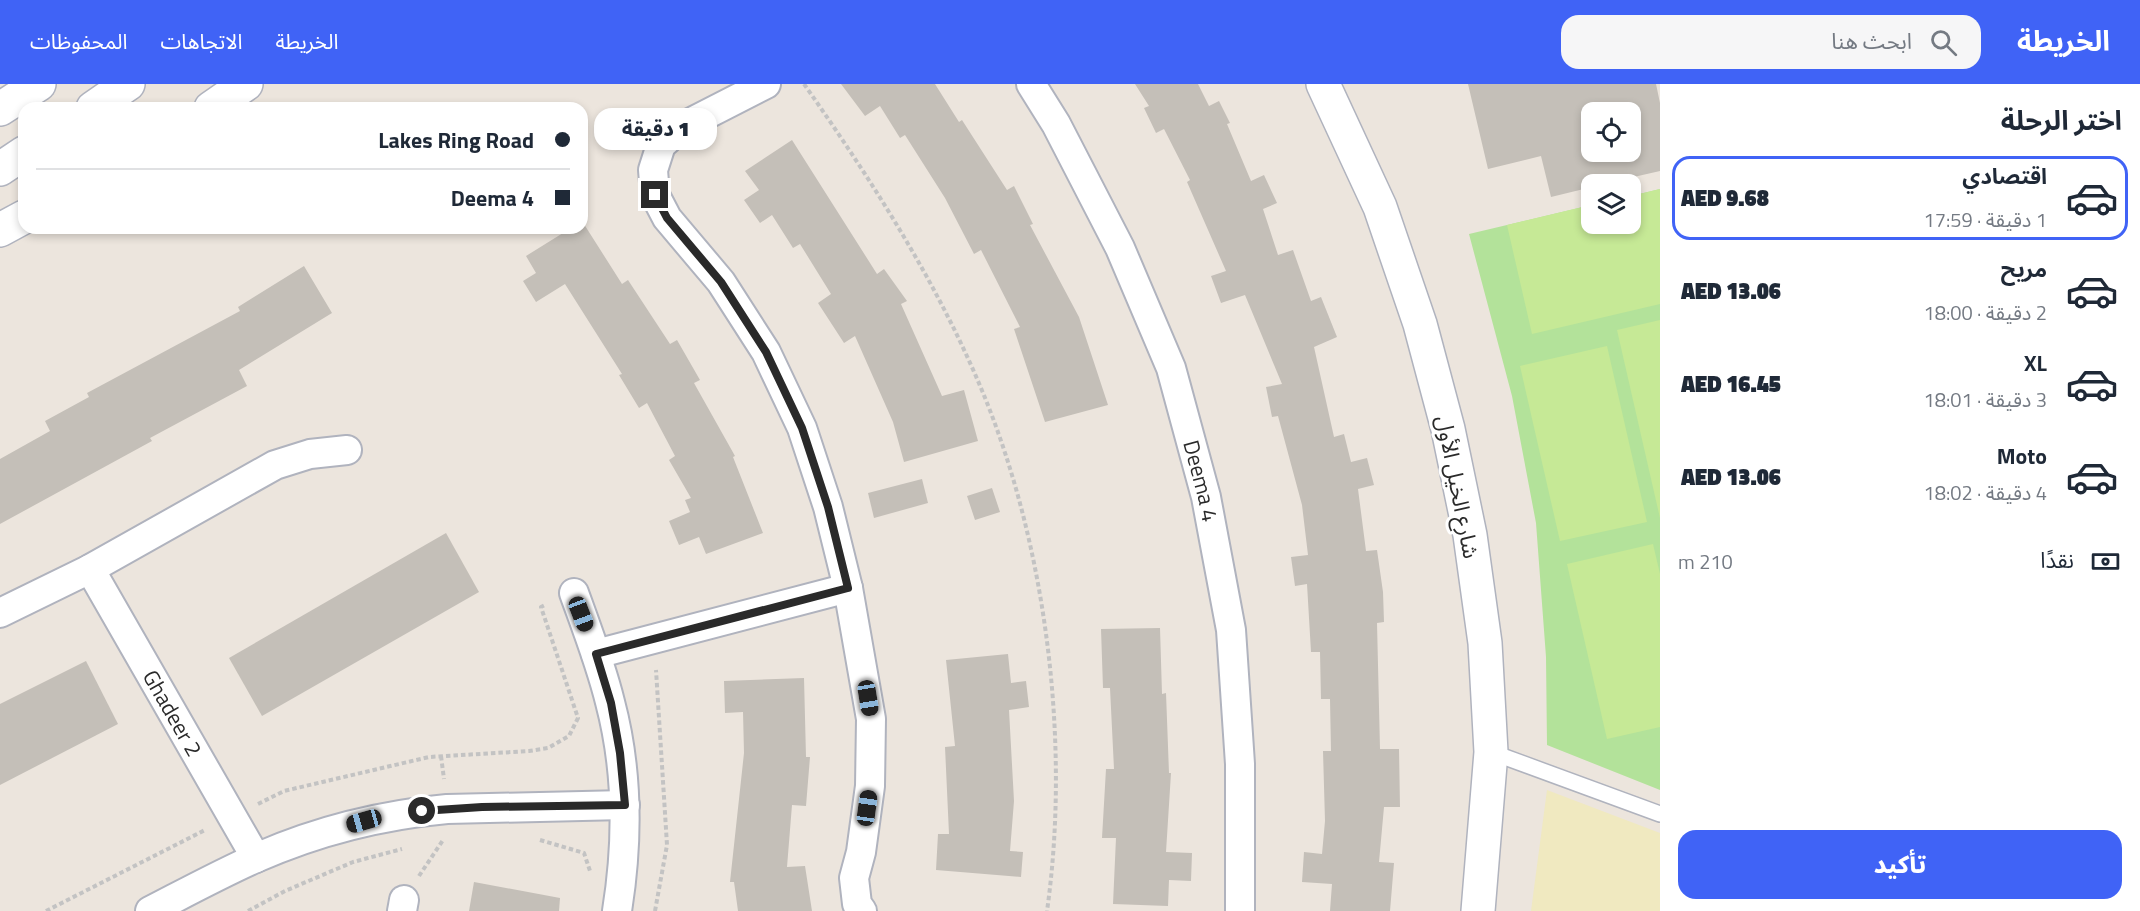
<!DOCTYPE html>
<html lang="ar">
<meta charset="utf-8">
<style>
:root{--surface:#fff;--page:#f6f6f7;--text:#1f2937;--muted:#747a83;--line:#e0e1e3;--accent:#4063f6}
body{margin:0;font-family:"Titillium Web","Noto Sans Arabic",sans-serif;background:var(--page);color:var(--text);direction:rtl;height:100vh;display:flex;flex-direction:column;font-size:22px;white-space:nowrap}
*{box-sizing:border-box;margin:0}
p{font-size:20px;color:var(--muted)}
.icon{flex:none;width:33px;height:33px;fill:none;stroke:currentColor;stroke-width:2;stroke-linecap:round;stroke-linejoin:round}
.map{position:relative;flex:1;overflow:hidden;direction:ltr}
.side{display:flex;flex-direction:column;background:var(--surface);width:480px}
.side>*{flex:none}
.guide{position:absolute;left:18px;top:18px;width:570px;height:132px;border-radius:18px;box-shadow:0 3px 9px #0003;direction:rtl;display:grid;align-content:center;height:132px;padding:0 18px;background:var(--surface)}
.fabs{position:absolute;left:1581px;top:18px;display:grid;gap:12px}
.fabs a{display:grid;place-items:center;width:60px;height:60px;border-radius:12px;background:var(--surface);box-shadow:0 3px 9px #0003;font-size:30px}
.end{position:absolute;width:27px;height:27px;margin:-14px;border:8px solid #2a2a2a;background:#fff;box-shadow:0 0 0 3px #fff}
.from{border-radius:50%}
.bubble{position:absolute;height:42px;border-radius:18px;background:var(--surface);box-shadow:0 3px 9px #0003;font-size:20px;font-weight:800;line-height:42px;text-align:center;direction:rtl}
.car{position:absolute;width:18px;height:36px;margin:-18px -9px;border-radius:8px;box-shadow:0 0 4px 2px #0007;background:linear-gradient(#222 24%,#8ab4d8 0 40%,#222 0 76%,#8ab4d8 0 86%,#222 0)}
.guide b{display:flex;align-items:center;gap:21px;height:57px;font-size:22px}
.guide b+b{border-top:2px solid var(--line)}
.guide i{width:15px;height:15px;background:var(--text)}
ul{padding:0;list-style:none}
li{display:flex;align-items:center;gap:18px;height:84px;margin:0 12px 9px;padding:0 6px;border:3px solid transparent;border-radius:18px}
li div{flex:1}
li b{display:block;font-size:22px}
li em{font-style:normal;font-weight:800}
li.current{border-color:var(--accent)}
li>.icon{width:54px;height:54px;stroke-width:1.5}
h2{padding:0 18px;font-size:27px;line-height:72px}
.pay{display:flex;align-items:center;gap:15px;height:66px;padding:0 18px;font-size:22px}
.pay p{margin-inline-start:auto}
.primary-button{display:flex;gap:12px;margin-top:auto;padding:12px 18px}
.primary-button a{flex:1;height:69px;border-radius:18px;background:var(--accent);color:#fff;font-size:24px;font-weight:800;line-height:69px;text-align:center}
header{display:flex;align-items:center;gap:36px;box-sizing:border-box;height:84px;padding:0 30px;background:var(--accent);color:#fff}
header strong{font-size:28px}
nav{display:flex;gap:33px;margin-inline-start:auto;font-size:21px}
.search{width:420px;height:54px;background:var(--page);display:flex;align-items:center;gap:15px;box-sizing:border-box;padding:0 21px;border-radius:18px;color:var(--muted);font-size:22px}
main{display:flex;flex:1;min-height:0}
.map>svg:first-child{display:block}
</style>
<header>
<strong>الخريطة</strong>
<div class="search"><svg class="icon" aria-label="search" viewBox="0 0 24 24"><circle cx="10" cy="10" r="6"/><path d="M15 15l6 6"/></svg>ابحث هنا</div>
<nav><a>الخريطة</a><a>الاتجاهات</a><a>المحفوظات</a></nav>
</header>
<main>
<section class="side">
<h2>اختر الرحلة</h2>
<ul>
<li class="current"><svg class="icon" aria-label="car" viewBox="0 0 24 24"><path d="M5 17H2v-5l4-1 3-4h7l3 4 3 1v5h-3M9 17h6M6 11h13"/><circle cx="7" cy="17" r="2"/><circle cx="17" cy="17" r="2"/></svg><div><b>اقتصادي</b><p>1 دقيقة · 17:59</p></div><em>AED 9.68</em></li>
<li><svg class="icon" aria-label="car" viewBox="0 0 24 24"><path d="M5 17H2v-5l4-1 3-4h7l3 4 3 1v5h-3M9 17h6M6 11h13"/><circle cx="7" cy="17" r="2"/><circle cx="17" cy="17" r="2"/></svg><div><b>مريح</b><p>2 دقيقة · 18:00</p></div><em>AED 13.06</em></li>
<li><svg class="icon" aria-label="car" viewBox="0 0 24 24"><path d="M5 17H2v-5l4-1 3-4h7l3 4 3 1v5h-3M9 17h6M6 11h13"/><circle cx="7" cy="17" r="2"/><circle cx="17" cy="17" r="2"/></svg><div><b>XL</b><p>3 دقيقة · 18:01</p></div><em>AED 16.45</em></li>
<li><svg class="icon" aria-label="car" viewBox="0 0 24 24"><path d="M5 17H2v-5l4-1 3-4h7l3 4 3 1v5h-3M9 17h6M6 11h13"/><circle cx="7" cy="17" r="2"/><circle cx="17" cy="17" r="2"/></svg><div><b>Moto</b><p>4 دقيقة · 18:02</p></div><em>AED 13.06</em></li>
</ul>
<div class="pay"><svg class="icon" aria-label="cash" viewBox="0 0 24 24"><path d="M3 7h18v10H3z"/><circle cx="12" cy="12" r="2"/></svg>نقدًا<p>210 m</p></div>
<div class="primary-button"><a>تأكيد</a></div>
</section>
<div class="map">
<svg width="1660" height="827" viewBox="0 0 1660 827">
<rect width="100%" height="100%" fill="#ece5dd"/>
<!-- green -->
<path fill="#b3e29a" d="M 1660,105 L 1660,706 L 1547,661 L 1546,573 L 1536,439 L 1512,312 L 1469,150 L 1591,121 L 1592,140 L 1630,140 L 1631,112 Z"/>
<!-- sand -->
<path fill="#f0e9c0" d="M 1547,706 L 1660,749 L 1660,827 L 1531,827 Z"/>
<!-- pitch -->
<g fill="#c6e996">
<path d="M 1660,105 L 1660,220 L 1532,250 L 1507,141 L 1591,121 L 1592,140 L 1630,140 L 1631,112 Z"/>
<path d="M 1660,236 L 1660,434 L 1617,246 Z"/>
<path d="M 1607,262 L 1647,438 L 1560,457 L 1520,282 Z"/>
<path d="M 1653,460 L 1660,490 L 1660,643 L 1607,655 L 1567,480 Z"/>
</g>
<!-- building -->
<g fill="#c4bfb8" fill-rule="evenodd">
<path d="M 841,0 L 935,0 L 959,38 L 962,36 L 1007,106 L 1014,102 L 1033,140 L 1030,141 L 1079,233 L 1108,321 L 1045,338 L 1014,245 L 1020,243 L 981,166 L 974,170 L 945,114 L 905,51 L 900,54 L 880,22 L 865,32 Z"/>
<path d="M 1135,0 L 1198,0 L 1209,22 L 1219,17 L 1230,39 L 1227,40 L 1251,97 L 1264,91 L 1277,119 L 1263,125 L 1278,171 L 1293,166 L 1311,217 L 1321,213 L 1337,253 L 1314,263 L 1334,353 L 1344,350 L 1351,378 L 1367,374 L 1374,401 L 1358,405 L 1366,467 L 1377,466 L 1383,508 L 1384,538 L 1377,539 L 1380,665 L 1399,665 L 1400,723 L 1384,723 L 1379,778 L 1394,779 L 1390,827 L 1330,827 L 1332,800 L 1302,798 L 1304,768 L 1322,770 L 1325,737 L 1323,667 L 1331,667 L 1330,615 L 1321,615 L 1320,568 L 1311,568 L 1307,500 L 1295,502 L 1291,473 L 1308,471 L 1302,421 L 1278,332 L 1272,333 L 1266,303 L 1282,300 L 1245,211 L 1221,219 L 1211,192 L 1226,187 L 1187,98 L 1190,96 L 1164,45 L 1156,49 L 1144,24 L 1149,22 Z"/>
<path d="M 1468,0 L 1656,0 L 1660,19 L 1660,87 L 1603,100 L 1592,100 L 1592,103 L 1551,113 L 1541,72 L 1488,85 ZM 1592,28 L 1630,28 L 1630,68 L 1592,68 Z"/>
<path d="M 792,56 L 877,190 L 884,185 L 907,217 L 901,220 L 942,312 L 964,306 L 978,357 L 904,378 L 893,338 L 855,252 L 844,259 L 818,219 L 831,210 L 800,160 L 793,164 L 772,131 L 760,139 L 744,116 L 759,106 L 745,87 Z"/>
<path d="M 582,137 L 622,200 L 628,196 L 670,260 L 677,256 L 700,296 L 694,299 L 735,372 L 733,373 L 763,449 L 706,470 L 699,453 L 679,461 L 669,437 L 690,428 L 685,416 L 691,414 L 669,376 L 675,372 L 647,319 L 639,324 L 619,291 L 622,290 L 565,200 L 536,218 L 523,197 L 536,189 L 526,172 L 571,144 L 582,144 Z"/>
<path d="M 304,182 L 332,229 L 239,286 L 247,302 L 150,354 L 152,357 L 0,440 L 0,375 L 50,347 L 45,337 L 89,313 L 87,309 L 240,227 L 238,223 Z"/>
<path d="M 922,395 L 928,419 L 874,434 L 868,409 Z"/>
<path d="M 992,404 L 1000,428 L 975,436 L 967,412 Z"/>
<path d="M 446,449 L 479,508 L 262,632 L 229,574 Z"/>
<path d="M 1160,544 L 1162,610 L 1166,609 L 1169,689 L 1171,689 L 1166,768 L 1192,769 L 1191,797 L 1169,796 L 1168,822 L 1113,820 L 1116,754 L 1102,754 L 1106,685 L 1114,685 L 1110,604 L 1103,604 L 1101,545 Z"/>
<path d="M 1008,570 L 1011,599 L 1026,597 L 1029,623 L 1009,626 L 1014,717 L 1010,767 L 1023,768 L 1021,793 L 936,786 L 938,750 L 949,750 L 945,663 L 955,662 L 946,576 Z"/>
<path d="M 86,577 L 118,640 L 0,701 L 0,620 Z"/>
<path d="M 804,594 L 806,673 L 810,673 L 806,722 L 792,721 L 787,783 L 805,782 L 812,827 L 738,827 L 734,798 L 730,798 L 744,669 L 743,628 L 725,629 L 724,597 Z"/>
<path d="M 474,798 L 560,814 L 559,827 L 469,827 Z"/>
</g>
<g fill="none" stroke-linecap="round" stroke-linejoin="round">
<!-- service casing -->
<g stroke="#b0b3be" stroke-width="18">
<path id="service" d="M 1491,668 L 1660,730"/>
</g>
<!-- minor casing -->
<g stroke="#b0b3be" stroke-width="32">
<g id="minor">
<path d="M 766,0 L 680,44 L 661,61 L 653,86 L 655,111 L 667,134 L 721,198 L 766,268 L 802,344 L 828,423 L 848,504 L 871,635 L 870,702 L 861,768 L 854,794 L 857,820 L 862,827"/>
<path id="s1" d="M 1031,0 L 1056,40 L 1120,164 L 1171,284 L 1206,413 L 1231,546 L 1240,680 L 1240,827"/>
<path id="s2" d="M 90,485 L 256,774"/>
<path d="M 574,509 C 587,545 601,581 610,618 C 628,686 628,758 617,827"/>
<path d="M 0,529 L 90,485 L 275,381 L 310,370 L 347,366"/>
<path d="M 596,570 L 848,504"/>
<path d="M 150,827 C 185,809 220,790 256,774 C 317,747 381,731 447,725 L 625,721"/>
<path d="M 402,827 L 404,816"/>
</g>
</g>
<!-- secondary casing -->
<g stroke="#b0b3be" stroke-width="36">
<g id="secondary">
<path d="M 1323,0 L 1380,123 L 1420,240 L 1448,345 L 1470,451 L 1485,559 L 1491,668 L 1478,827"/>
<path d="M 93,24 L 128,0"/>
<path d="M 211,24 L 246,0"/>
<path d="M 0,25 L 39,0"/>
<path d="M 0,85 L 24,69"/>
<path d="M 0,146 L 24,133"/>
</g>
</g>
<!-- path -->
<g stroke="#c3c3c3" stroke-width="4" stroke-dasharray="4.5 3" stroke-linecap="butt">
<path d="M 804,0 C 870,94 933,192 978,297 C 1046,455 1071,657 1047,827"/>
<path d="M 441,672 L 444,695"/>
<path d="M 258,720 L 284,707 L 429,673 L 529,667 L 548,664 L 569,652 L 578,634 L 541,523 L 545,521"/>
<path d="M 540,756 L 584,769 L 590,787"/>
<path d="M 419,792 L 443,756"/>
<path d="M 46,827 L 205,746"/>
<path d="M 248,827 L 285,807 L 353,778 L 402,765"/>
<path d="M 655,827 L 667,761 L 656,586"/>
</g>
<!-- service -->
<use href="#service" stroke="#fff" stroke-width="15"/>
<!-- minor -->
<use href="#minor" stroke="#fff" stroke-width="28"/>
<!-- secondary -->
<use href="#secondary" stroke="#fff" stroke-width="33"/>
</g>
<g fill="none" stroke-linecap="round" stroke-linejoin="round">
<!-- route -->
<path stroke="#2a2a2a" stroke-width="8" d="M 422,727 L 482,723 L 625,721 L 620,669 L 611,619 L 596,570 L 848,504 L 828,423 L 802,344 L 766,268 L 721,198 L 667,134 L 655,111"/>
</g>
<g text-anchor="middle" stroke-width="6" stroke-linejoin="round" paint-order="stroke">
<!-- street labels -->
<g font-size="22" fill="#2a2a2a" stroke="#fff">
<text dy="8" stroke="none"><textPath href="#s1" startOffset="434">Deema 4</textPath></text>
<text transform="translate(1458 403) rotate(79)" y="8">شارع الخيل الأول</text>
<text dy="8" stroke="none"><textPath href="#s2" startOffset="166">Ghadeer 2</textPath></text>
</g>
</g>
</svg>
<div class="fabs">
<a><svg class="icon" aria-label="locate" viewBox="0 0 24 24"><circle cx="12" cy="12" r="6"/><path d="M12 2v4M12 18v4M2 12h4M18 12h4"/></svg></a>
<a><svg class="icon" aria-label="layers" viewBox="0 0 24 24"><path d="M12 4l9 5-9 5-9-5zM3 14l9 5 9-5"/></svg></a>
</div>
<i class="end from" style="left:422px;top:727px"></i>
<i class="end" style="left:655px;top:111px"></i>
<div class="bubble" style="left:594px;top:24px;width:123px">1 دقيقة</div>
<i class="car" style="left:581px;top:530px;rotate:159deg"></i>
<i class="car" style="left:868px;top:614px;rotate:171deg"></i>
<i class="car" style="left:867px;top:724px;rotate:8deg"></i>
<i class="car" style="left:364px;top:737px;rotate:254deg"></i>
<div class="guide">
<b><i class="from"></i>Lakes Ring Road</b>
<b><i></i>Deema 4</b>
</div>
</div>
</main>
